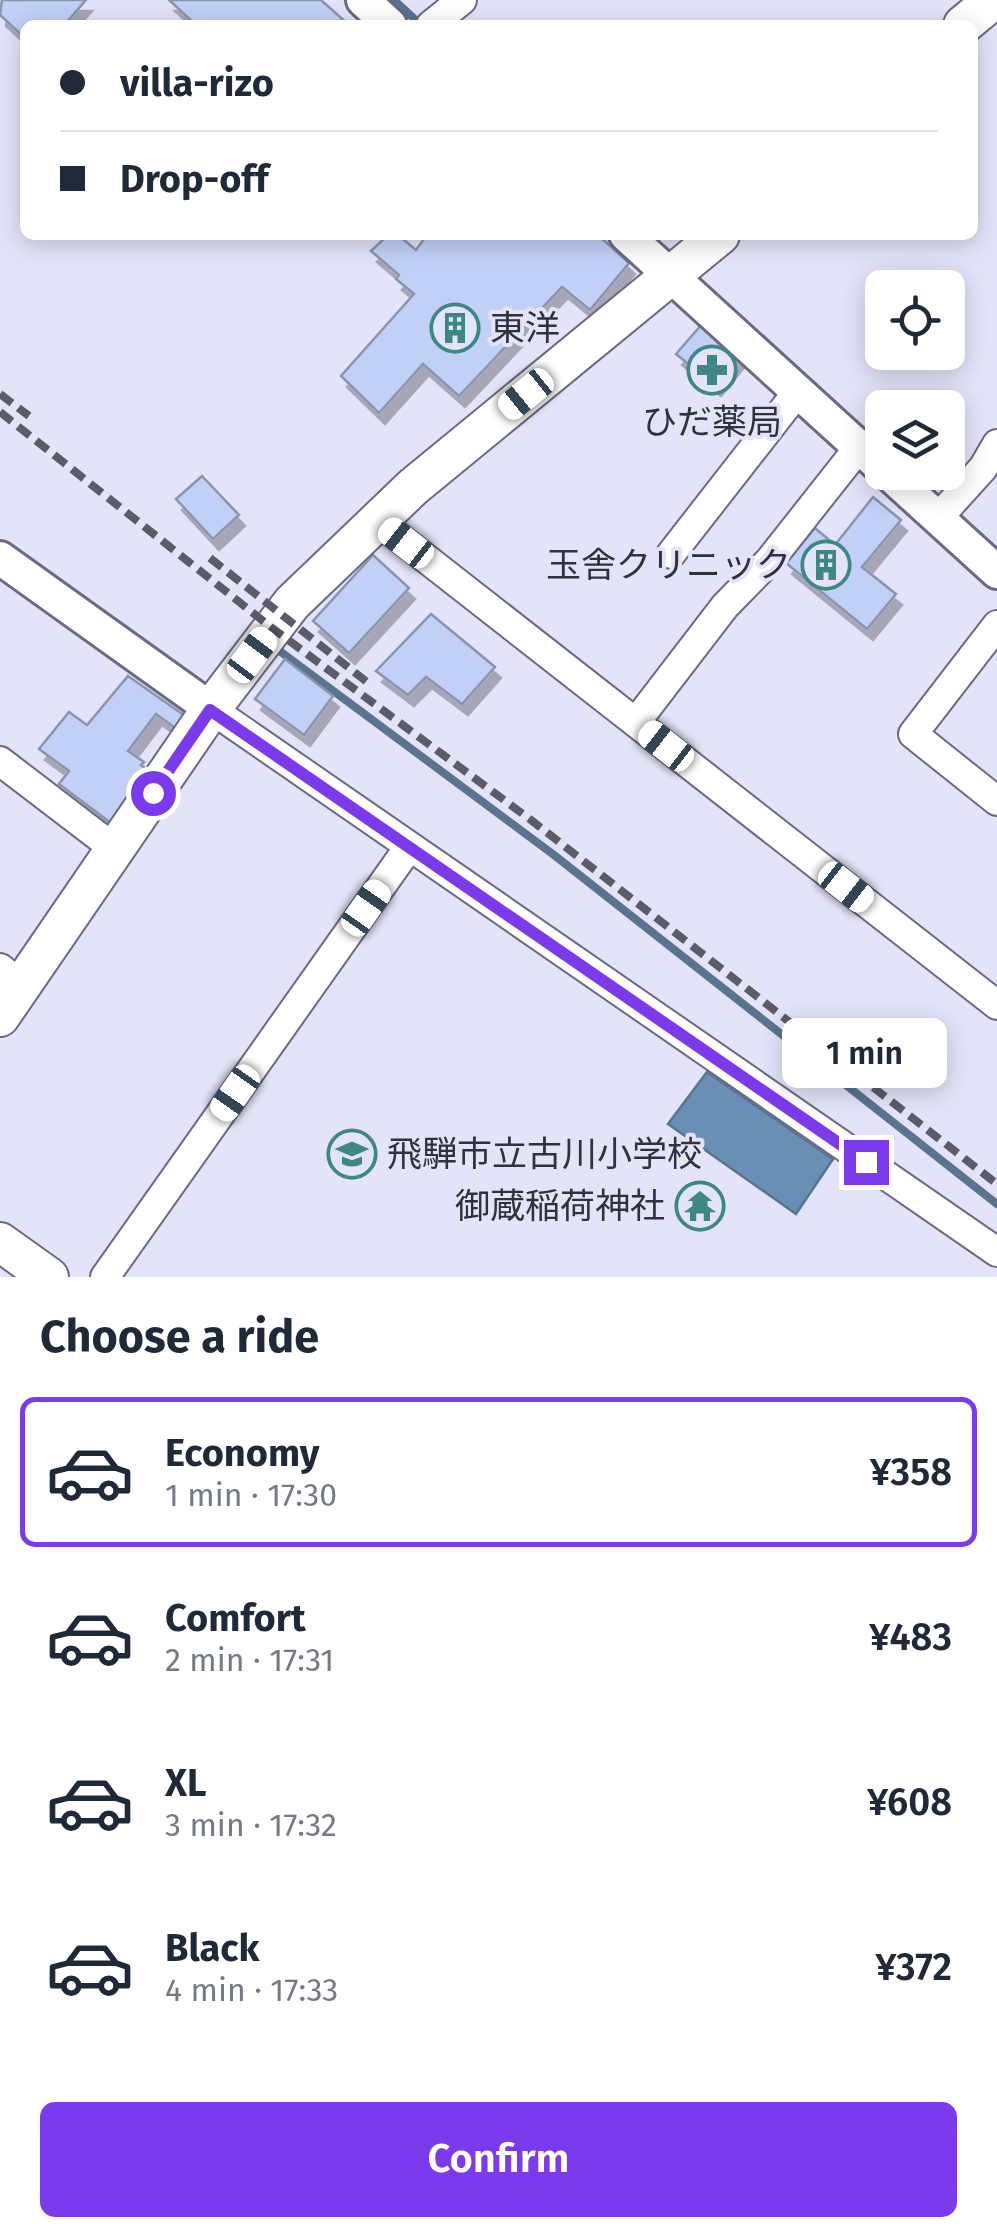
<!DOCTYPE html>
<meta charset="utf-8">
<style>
:root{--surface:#fff;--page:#f6f6f7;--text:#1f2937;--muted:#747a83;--line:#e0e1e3;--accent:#7c3aed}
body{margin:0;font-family:"Fira Sans","Noto Sans JP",sans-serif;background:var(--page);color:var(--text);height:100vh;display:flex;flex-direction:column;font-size:38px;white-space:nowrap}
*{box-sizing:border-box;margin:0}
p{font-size:32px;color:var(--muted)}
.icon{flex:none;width:55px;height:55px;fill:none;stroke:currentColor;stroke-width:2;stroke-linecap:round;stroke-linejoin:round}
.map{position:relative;height:1277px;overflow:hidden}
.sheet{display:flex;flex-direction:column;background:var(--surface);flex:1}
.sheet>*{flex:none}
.banner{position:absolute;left:20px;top:20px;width:958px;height:220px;border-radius:15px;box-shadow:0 5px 25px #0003;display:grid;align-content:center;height:220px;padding:0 40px;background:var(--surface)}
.fabs{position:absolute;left:865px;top:270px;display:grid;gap:20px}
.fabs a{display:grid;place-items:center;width:100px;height:100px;border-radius:15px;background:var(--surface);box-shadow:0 5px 25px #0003;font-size:50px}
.end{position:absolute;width:45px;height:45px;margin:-22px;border:12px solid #7c3aed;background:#fff;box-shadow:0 0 0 5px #fff}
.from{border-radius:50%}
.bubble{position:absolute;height:70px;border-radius:15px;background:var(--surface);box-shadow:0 5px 25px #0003;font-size:32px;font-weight:600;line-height:70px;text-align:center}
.car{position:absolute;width:30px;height:60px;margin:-30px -15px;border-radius:12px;box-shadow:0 0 8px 2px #0007;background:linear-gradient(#fff 24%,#345 0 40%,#fff 0 76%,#345 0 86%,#fff 0)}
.banner b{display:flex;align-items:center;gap:35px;height:95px;font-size:38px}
.banner b+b{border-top:2px solid var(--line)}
.banner i{width:25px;height:25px;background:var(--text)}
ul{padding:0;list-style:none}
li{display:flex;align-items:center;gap:30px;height:150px;margin:0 20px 15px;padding:0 20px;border:5px solid transparent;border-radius:15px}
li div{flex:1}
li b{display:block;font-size:38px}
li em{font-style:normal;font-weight:600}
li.selected{border-color:var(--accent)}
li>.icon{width:90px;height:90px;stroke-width:1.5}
h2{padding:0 40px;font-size:45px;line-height:120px}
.button{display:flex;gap:20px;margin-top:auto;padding:20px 40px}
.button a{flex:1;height:115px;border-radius:15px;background:var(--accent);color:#fff;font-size:40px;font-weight:600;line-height:115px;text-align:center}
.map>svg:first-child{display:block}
</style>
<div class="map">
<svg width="997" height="1277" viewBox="0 0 997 1277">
<defs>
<filter id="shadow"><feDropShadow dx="6" dy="11" stdDeviation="0" flood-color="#0004"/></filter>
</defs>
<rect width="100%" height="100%" fill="#e3e3fa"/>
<!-- water -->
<path fill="#6a8fb5" stroke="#597391" stroke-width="2.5" d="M 707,1072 L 833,1159 L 796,1214 L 668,1124 Z"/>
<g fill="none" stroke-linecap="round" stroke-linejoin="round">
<!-- stream -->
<g stroke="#597391" stroke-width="8">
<path d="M 394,0 L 421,25"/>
<path d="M 281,652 L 554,855 L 997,1204"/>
</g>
</g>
<!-- building -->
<g fill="#c1d0f7" stroke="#8a94ad" stroke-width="2.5" filter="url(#shadow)">
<path d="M 2,0 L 86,0 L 64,25 L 25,25 L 25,38 L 0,15 Z"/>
<path d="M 169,0 L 321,0 L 349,25 L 196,25 Z"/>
<path d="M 388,235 L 398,235 L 416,250 L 427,235 L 598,235 L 629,263 L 590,310 L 562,287 L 459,396 L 423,364 L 379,413 L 341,376 L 414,294 L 396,279 L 399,275 L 371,251 Z"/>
<path d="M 703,323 L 741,353 L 715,385 L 676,354 Z"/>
<path d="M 202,476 L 239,515 L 213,539 L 176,499 Z"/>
<path d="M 873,497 L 901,520 L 862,567 L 896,594 L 867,629 L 786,563 L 815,528 L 835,545 Z"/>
<path d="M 373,555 L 409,588 L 349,653 L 313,621 Z"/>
<path d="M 431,614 L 495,667 L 462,704 L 426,677 L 408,695 L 376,671 Z"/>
<path d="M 285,659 L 333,696 L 304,735 L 255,699 Z"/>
<path d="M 128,676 L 188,718 L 178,730 L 156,714 L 128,751 L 144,762 L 141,765 L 146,769 L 139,777 L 142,780 L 111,823 L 59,784 L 69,771 L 39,749 L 69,712 L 87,725 Z"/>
</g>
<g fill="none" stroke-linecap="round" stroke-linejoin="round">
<!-- minor casing -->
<g stroke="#6b6a83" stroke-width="32">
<g id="minor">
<path d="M 431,25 L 462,0"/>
<path d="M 937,519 L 983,468 L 997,444"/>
<path d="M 378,521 L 997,1005"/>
<path d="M 671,554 L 799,390"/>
<path d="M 997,625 L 913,734 L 997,801"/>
<path d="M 211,709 L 997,1252"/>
<path d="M 636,722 L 725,606 L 770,560 L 860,446"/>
<path d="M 0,761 L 115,849"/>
<path d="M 0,968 L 21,985"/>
<path d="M 105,1277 L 409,847"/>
</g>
</g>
<!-- tertiary casing -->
<g stroke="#6b6a83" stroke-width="38">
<g id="tertiary">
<path d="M 363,0 L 390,25"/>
<path d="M 626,235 L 882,468"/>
<path d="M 887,472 L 997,572"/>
<path d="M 0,558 L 211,709"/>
</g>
</g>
<!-- secondary casing -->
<g stroke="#6b6a83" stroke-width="42">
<g id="secondary">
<path d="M 963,25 L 993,0"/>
<path d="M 0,1017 L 211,709 L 292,603 L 413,487 L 720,235"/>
<path d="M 0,1242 L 49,1277"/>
</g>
</g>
<!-- minor -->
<use href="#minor" stroke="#fff" stroke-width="28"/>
<!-- tertiary -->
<use href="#tertiary" stroke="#fff" stroke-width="32"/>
<!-- secondary -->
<use href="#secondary" stroke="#fff" stroke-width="38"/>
<!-- rail -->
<g stroke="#5b5b69" stroke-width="8" stroke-dasharray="15 8" stroke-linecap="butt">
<path d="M 0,394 L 29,416"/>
<path d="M 0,412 L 272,628 L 531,820 L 997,1184"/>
<path d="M 210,558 L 367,682"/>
</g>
</g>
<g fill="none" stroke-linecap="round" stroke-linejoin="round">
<!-- route -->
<path stroke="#7c3aed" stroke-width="12" d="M 153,793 L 210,710 L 866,1162"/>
</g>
<!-- icons -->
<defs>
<g id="building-ring" transform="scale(2.5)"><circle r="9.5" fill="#e3e3fa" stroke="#3f8787" stroke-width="1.5"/><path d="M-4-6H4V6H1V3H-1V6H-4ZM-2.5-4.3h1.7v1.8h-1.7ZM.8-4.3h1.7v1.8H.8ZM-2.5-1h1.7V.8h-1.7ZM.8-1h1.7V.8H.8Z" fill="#3f8787"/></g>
<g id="pharmacy-ring" transform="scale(2.5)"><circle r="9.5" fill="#e3e3fa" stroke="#3f8787" stroke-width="1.5"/><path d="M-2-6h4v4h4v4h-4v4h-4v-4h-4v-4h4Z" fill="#3f8787"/></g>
<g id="school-ring" transform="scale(2.5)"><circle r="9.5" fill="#e3e3fa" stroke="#3f8787" stroke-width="1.5"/><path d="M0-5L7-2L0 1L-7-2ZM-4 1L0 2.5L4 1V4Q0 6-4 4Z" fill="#3f8787"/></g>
<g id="temple-ring" transform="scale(2.5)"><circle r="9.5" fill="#e3e3fa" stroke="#3f8787" stroke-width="1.5"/><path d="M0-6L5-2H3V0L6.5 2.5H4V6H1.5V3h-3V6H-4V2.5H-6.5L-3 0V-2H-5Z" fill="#3f8787"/></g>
</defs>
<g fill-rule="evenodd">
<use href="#building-ring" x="455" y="328"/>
<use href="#pharmacy-ring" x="712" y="370"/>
<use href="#building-ring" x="826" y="565"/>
<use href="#school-ring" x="352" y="1154"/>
<use href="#temple-ring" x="700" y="1206"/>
</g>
<g text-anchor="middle" stroke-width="8" stroke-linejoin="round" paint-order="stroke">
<!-- poi labels -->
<g font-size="35" fill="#31313c" stroke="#e3e3fa" text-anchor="start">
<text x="490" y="340">東洋</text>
<text x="712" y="434" text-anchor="middle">ひだ薬局</text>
<text x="791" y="577" text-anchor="end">玉舎クリニック</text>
<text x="387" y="1166">飛騨市立古川小学校</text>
<text x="665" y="1218" text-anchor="end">御蔵稲荷神社</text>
</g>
</g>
</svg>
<div class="fabs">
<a><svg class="icon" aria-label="locate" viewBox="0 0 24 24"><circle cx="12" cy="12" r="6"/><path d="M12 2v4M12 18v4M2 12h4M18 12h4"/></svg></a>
<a><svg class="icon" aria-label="layers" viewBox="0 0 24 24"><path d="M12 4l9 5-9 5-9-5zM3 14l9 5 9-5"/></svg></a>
</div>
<i class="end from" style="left:153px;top:793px"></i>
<i class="end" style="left:866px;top:1162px"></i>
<div class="bubble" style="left:782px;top:1018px;width:165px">1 min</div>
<i class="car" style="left:526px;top:394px;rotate:231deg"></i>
<i class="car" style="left:406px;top:543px;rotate:308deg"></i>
<i class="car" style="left:252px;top:655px;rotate:37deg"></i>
<i class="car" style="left:666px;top:746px;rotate:308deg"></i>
<i class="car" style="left:846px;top:887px;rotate:128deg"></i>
<i class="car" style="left:366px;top:908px;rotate:35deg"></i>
<i class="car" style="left:235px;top:1093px;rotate:215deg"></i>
<div class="banner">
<b><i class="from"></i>villa-rizo</b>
<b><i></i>Drop-off</b>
</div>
</div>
<section class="sheet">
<h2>Choose a ride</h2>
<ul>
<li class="selected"><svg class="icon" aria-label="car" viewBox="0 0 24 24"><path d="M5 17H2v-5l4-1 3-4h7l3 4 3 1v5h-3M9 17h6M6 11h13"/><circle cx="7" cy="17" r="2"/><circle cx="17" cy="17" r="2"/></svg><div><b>Economy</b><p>1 min · 17:30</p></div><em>¥358</em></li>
<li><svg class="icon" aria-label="car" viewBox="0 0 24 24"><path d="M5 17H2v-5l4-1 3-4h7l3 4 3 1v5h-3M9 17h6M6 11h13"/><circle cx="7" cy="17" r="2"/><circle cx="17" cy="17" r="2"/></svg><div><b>Comfort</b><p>2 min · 17:31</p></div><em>¥483</em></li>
<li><svg class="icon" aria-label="car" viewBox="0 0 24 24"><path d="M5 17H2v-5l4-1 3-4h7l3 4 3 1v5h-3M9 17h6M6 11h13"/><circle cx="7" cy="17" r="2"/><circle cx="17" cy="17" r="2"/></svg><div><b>XL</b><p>3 min · 17:32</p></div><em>¥608</em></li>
<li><svg class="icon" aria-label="car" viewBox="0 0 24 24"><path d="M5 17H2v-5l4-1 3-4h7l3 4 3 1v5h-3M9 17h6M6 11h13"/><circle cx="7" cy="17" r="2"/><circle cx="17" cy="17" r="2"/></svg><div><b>Black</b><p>4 min · 17:33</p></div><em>¥372</em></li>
</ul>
<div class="button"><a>Confirm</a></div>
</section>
